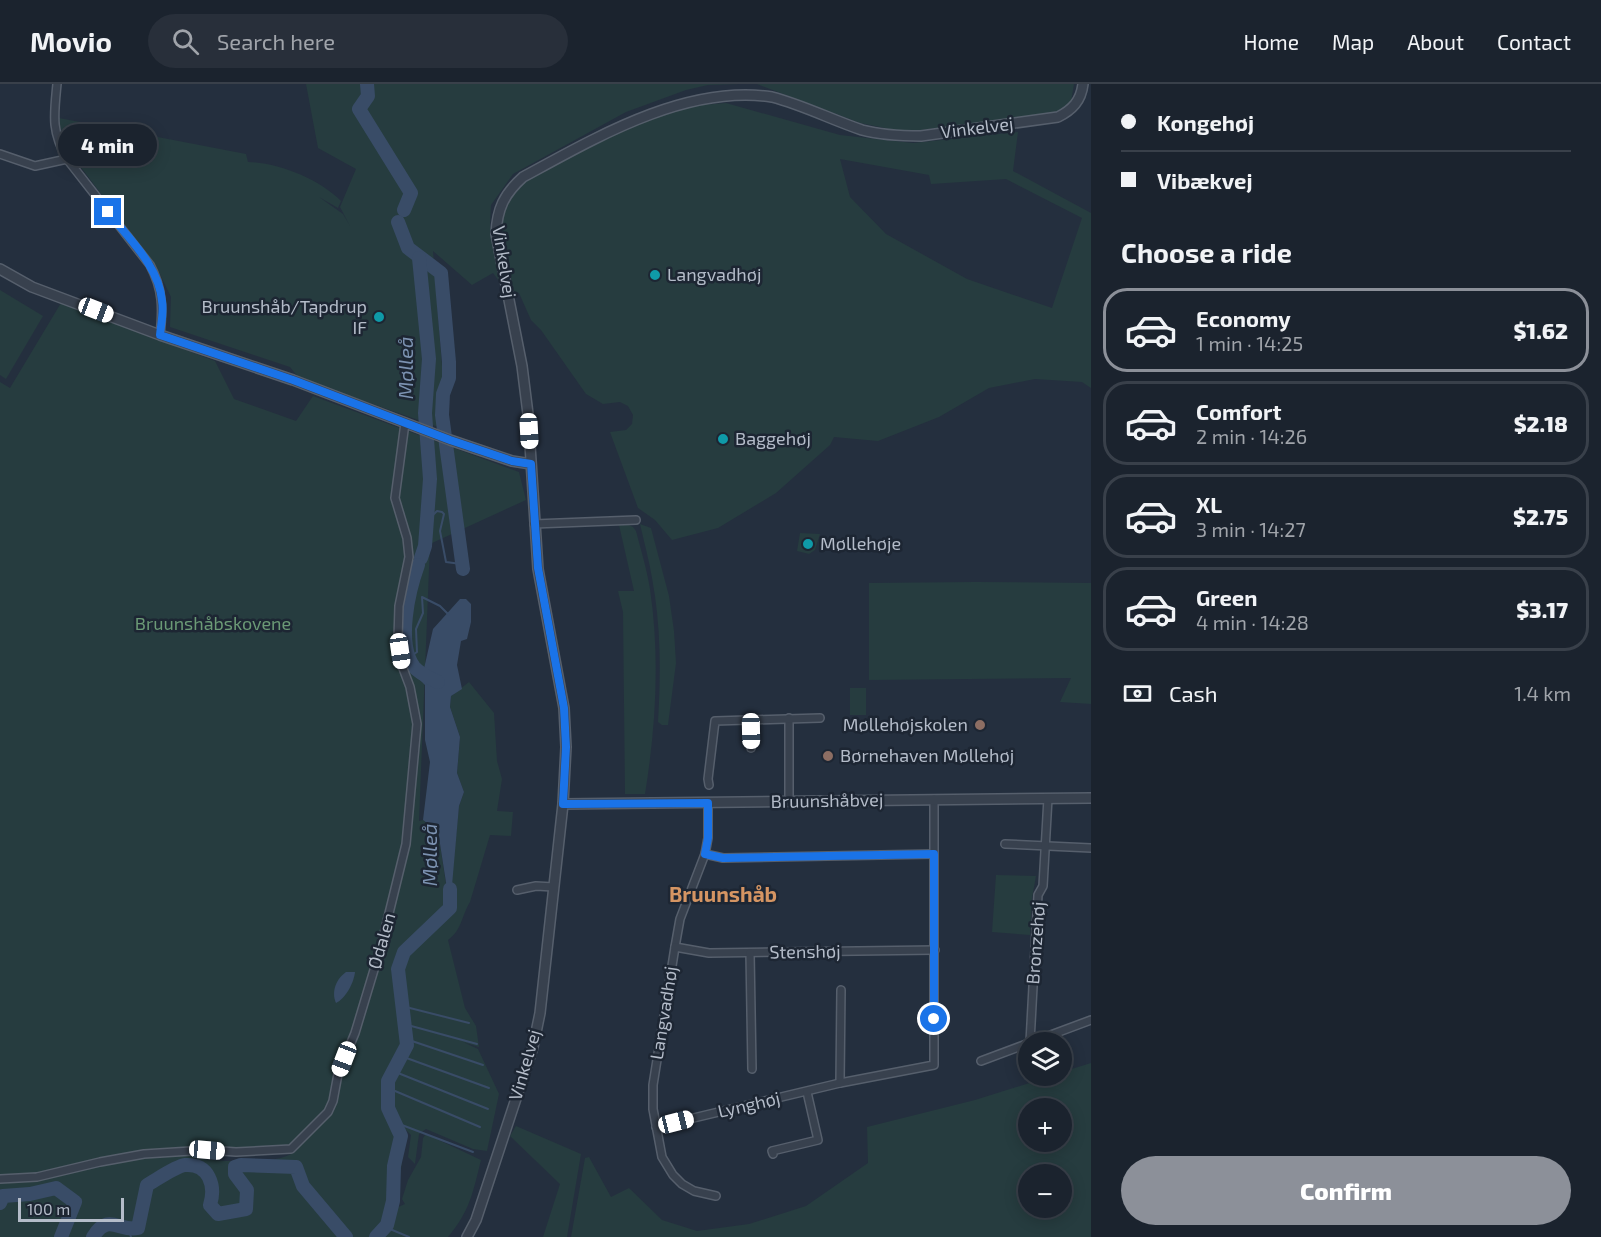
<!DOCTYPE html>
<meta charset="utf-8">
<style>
:root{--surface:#1b232e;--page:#282f3a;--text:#f1f3f6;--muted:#a0a4aa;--line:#39404a;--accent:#8c9099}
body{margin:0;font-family:"Exo 2",sans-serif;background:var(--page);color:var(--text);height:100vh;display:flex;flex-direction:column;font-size:22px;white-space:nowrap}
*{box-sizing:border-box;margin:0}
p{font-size:20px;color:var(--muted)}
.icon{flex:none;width:33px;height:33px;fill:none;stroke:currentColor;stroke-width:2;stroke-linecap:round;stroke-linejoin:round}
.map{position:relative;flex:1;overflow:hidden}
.panel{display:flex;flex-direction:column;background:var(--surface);width:510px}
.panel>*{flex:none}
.top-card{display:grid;align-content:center;height:132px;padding:0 30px;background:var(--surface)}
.fabs{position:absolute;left:1018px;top:948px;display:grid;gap:12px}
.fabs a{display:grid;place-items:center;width:54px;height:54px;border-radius:50%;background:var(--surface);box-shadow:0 3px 15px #0003,0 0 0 2px var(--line);font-size:30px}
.scale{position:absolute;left:18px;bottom:15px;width:106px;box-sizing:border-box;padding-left:6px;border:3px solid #b4bcc9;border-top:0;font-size:16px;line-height:21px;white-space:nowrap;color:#b4bcc9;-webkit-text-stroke:4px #1d2633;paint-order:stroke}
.end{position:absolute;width:27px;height:27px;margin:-14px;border:8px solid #1a73e8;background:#fff;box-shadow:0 0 0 3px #fff}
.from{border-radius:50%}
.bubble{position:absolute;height:42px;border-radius:21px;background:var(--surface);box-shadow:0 3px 15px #0003,0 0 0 2px var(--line);font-size:20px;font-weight:800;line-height:42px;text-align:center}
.car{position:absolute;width:18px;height:36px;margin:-18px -9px;border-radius:8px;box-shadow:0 0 4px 2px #0007;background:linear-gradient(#fff 24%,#345 0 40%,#fff 0 76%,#345 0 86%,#fff 0)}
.top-card b{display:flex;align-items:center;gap:21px;height:57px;font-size:22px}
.top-card b+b{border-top:2px solid var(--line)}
.top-card i{width:15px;height:15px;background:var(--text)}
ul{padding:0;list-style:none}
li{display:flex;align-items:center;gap:18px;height:84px;margin:0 12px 9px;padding:0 18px;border:3px solid var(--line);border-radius:24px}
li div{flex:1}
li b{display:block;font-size:22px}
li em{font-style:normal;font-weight:800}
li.active{border-color:var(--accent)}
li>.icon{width:54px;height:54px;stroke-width:1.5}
h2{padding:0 30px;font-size:27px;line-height:72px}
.pay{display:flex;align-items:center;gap:15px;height:66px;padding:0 30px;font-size:22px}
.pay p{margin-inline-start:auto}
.action{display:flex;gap:12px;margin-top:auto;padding:12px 30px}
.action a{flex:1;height:69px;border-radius:36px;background:var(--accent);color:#fff;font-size:24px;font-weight:800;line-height:69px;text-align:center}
header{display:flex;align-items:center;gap:36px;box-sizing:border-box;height:84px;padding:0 30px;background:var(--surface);border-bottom:2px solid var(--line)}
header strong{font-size:28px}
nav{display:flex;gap:33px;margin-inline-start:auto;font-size:21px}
.search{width:420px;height:54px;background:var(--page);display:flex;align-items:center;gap:15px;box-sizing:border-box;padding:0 21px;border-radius:33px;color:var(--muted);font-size:22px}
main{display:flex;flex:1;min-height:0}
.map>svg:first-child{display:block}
</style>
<header>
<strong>Movio</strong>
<div class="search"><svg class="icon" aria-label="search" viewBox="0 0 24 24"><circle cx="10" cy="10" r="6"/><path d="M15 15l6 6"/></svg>Search here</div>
<nav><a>Home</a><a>Map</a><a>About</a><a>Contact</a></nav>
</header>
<main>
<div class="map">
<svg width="1091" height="1153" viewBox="0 0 1091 1153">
<rect width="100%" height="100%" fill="#242f3e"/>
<!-- green -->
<g fill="#263c3f" fill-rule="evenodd">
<path d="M 306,0 L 740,0 L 708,1 L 686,6 L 626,28 L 513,90 L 491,121 L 490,141 L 502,201 L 493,189 L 472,201 L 433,167 L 447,346 L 318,301 L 298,293 L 290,283 L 170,243 L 171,213 L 156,182 L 67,65 L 61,51 L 59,34 L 246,70 L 248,78 C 279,79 319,95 341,117 L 338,124 L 319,113 L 343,130 L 350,142 L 340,123 L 356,85 L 318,64 Z"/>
<path d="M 757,0 L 1074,0 L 1071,18 L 1055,29 L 921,46 L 895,46 L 860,39 Z"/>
<path d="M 726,19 L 840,51 L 913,59 L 1018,48 L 1013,87 L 1091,129 L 1091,304 L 1082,298 L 1035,295 L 989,304 L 939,333 L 878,357 L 834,353 L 830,361 L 776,409 L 718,444 L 672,456 L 655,436 L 638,424 L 610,348 L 626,346 L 632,340 L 633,331 L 628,322 L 620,318 L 603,320 L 586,310 L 541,246 L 531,236 L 519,209 L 512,206 L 500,152 L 500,139 L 506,117 L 516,104 L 536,89 L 654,25 ZM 840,75 L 929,91 L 931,100 L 1006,95 L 1082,134 L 1052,224 L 967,195 L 886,150 L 850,113 Z"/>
<path d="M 0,206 L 43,232 L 6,295 L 0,291 Z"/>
<path d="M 61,219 L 215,277 L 234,315 L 296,337 L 313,312 L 519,388 L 526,416 L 430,460 L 419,737 L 423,736 L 438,747 L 449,820 L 459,722 L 464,708 L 457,689 L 460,653 L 450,623 L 451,612 L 469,598 L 494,629 L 497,677 L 502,695 L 497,727 L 513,728 L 511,752 L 490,751 L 470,818 C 461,833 462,846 448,856 L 465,924 L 476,942 L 479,963 L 463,958 L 478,965 L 499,1010 L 487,1067 L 473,1065 L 426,1045 L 419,1050 L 415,1080 L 408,1073 L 411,1051 L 406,1046 L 396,1124 L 405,1120 L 402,1115 L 408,1096 L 421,1073 L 423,1054 L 426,1050 L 481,1076 C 473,1108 470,1127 448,1153 L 384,1153 L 389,1147 L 392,1133 L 387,1146 L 381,1153 L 0,1153 L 0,298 L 10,304 ZM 298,1065 C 282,1083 217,1077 193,1074 Z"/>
<path d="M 627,440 L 633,443 L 636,447 C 641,466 647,486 650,505 C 660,573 656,642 645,710 L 625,710 L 623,528 L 618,507 L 634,507 L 619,441 Z"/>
<path d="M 640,440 L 651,444 L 669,512 L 674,547 L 676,579 L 668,641 L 662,641 L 658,638 C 661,589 661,542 652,494 C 649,476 644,458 640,440 Z"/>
<path d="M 800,449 L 820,450 L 815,466 L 809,470 L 797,467 Z"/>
<path d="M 975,498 L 1091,499 L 1091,620 L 1060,618 L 1071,594 L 869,596 L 869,499 Z"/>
<rect x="850" y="604" width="16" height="27"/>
<path d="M 996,791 L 1036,792 L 1032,814 L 1030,851 L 992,848 Z"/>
<path d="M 1091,979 L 1091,1153 L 571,1153 L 585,1074 L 589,1073 L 611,1113 L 629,1104 L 662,1136 L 697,1147 L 749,1140 L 806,1122 L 868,1079 L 867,1043 L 975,1016 L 1052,992 L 1062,992 L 1062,988 ZM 1029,1024 L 1062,1024 L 1062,1058 L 1029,1058 ZM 1029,1090 L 1062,1090 L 1062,1124 L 1029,1124 Z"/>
<path d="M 516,1042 L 581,1070 L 567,1153 L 543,1153 L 560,1100 L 510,1052 Z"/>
</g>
<!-- water -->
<g fill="#394c67">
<path d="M 460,515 L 466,515 L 471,520 L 471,538 L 467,555 L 461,557 L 457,581 L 462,605 L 451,612 L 450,623 L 460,653 L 457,689 L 464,708 L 459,722 L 450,824 L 438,747 L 423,736 L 430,678 L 425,656 L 425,601 L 419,595 L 423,589 L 433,545 Z"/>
<path d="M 346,888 L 355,888 C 354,899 345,915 336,919 C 331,908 336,895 346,888 Z"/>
</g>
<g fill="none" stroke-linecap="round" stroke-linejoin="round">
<!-- stream -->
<g stroke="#394c67" stroke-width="2">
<path d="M 426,434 L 430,434 L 437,427 L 442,428 L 444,430 L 440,447 L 446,478 L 461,480"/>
<path d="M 410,573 L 417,568 L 416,545 L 423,529 L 422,513 L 440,522 L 449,531"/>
<path d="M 402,922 L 469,939"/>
<path d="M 404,940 L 477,960"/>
<path d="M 406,955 L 483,981"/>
<path d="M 401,972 L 489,1004"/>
<path d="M 393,987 L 488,1025"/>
<path d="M 388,1004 L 480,1043"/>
<path d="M 394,1038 L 473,1068"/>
<path d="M 128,1143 L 131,1153"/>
<path d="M 385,1143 L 409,1153"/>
</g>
<!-- river -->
<g stroke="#394c67" stroke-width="14">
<path d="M 367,0 L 368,12 L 359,25 L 411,109 L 404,126"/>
<path d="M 398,138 L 408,164 L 441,189 L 449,278 L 449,294 L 443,310 L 442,331 L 463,485"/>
<path d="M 419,174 L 429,275 L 425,329 L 430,395 L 425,462 L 421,474"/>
<path d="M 418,481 C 409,506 396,559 414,583 C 420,590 430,594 438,598"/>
<path d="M 0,1119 L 3,1112 L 30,1110 L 56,1104 L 75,1118 L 61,1153"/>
<path d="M 93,1153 C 108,1128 119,1148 138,1144 L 147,1101 C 156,1096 176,1082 185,1081 C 209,1079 216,1102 210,1121 L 218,1130 L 246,1125 L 247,1106 L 235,1090 L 235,1083 L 241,1081 L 296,1083 L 303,1102 L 346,1153"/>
<path d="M 376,1153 L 387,1141 L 393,1117 L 394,1082 L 401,1052 L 388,1024 L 388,997 L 407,961 L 398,885 L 404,868 L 450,824 L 450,805"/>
</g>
<!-- minor casing -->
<g stroke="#565f6c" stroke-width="10">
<g id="minor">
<path d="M 57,0 C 54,31 51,47 67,75 L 150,181 C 163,205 163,225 160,251"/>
<path d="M 0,70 L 35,82 L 67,75"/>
<path d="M 534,440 L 636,436"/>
<path d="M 789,634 L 789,718"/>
<path d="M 751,635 L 751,664"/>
<path d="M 709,701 L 708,695 L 715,637 L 820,634"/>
<path d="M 708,719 L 708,754 L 705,770 L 680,835 L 675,863 L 653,1001 L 653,1025 L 662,1073 L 673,1091 L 682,1100 L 694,1107 L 716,1112"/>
<path d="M 1005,760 L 1091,764"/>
<path d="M 705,770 L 723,774 L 934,770"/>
<path d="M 517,806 L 536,802 L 554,803"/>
<path d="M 675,863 L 709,869 L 935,866"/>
<path d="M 750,869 L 752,985"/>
<path d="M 1030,958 L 1038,811 L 1043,802 L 1048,714"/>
<path d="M 981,977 L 1091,936"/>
<path d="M 840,999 L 841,906"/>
<path d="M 656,1043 L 840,999 L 934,981 L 934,715"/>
<path d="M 773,1070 L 772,1067 L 818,1056 L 807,1008"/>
<path d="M 0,1095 L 37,1093 L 100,1078 L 144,1070 L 207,1066 L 236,1068 L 291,1065 L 328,1028 L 333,1017 L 338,990 L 355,949 L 380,866 L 406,760 L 417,640 L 410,603 L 401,579 L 398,555 L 399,522 L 409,473 L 407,454 L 395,414 L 405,339"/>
</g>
</g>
<!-- tertiary casing -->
<g stroke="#565f6c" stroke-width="12">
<g id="tertiary">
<path d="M 0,185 L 32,203 L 160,251 L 293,296 L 450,356 L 512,377 L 531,380"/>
<path d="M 563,720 L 1091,714"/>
<path d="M 467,1153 L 476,1136 L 533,963 L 540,929 L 563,720 L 566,663 L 564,624 L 538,485 L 528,330 L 522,282 L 496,150 C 497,125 504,110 523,93 C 595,54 686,0 772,13 C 803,21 832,36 862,46 C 881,51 901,52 921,52 L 1058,33 C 1072,26 1081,17 1083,0"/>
</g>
</g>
<!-- minor -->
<use href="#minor" stroke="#38414e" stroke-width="7"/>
<!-- tertiary -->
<use href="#tertiary" stroke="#38414e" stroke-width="9"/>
</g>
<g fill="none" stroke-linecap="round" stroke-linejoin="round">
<!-- route -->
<path stroke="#1a73e8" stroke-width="8" d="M 108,128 C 129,155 159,182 162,217 C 164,228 161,240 160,251 L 293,296 L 450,356 L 512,377 L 531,380 L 538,484 L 564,624 L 566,663 L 563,720 L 708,719 L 708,754 L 705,770 L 723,774 L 934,770 L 934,935"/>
</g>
<!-- markers -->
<g fill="#0f9aa8" stroke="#1d2633" stroke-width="2">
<circle cx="655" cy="191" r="6"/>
<circle cx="379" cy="233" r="6"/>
<circle cx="723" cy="355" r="6"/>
<circle cx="808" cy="460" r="6"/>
</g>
<g fill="#8d6e63" stroke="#1d2633" stroke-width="2">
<circle cx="980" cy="641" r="6"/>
<circle cx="828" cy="672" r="6"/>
</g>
<g text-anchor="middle" stroke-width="5" stroke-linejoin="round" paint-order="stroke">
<!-- street labels -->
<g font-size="18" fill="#b4bcc9" stroke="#1d2633">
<text transform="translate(977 44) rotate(-7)" y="6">Vinkelvej</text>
<text transform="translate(504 178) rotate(81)" y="6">Vinkelvej</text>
<text transform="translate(827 717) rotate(-1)" y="6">Bruunshåbvej</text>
<text transform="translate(382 857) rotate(-74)" y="6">Ødalen</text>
<text transform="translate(1036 859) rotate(-86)" y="6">Bronzehøj</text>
<text transform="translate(805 868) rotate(-1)" y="6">Stenshøj</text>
<text transform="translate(664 929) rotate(-81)" y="6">Langvadhøj</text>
<text transform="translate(525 981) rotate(-74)" y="6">Vinkelvej</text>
<text transform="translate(749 1021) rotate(-13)" y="6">Lynghøj</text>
</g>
<!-- poi labels -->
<g font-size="18" fill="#b4bcc9" stroke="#1d2633" text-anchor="start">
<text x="667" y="197">Langvadhøj</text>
<text x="367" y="229" text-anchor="end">Bruunshåb/Tapdrup<tspan x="367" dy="21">IF</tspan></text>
<text x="735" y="361">Baggehøj</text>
<text x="820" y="466">Møllehøje</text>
<text x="968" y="647" text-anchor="end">Møllehøjskolen</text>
<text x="840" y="678">Børnehaven Møllehøj</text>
</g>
<!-- park labels -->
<g font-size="18" fill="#6b9a76" stroke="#1d2633">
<text x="213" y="546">Bruunshåbskovene</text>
</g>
<!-- water labels -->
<g font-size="20" font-style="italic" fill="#7c92b1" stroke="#1d2633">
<text transform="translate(406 284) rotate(-90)" y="7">Mølleå</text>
<text transform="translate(430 771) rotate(-90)" y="7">Mølleå</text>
</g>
<!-- quarter labels -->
<g font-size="21" font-weight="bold" fill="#d59563" stroke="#1d2633">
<text x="723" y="818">Bruunshåb</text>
</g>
</g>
</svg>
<div class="fabs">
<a><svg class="icon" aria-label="layers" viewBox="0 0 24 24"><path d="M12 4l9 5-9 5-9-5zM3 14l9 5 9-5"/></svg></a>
<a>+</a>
<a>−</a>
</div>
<div class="scale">100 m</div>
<i class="end from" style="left:934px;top:935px"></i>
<i class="end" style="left:108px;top:128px"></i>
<div class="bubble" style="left:58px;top:40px;width:99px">4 min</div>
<i class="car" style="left:96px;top:226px;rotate:111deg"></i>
<i class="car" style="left:529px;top:347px;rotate:177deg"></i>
<i class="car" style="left:400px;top:567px;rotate:172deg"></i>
<i class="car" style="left:751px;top:647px;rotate:179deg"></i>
<i class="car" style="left:344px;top:975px;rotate:201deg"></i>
<i class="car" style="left:676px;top:1038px;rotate:76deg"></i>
<i class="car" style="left:207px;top:1066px;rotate:95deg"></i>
</div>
<section class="panel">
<div class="top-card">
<b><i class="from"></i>Kongehøj</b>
<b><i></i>Vibækvej</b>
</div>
<h2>Choose a ride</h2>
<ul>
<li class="active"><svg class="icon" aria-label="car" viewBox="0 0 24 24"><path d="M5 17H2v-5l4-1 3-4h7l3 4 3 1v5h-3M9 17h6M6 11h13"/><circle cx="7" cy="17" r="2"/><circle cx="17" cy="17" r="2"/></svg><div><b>Economy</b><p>1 min · 14:25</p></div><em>$1.62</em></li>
<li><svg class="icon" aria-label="car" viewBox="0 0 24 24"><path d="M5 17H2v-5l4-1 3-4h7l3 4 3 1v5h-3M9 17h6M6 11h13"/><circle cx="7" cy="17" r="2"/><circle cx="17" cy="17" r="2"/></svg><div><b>Comfort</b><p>2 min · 14:26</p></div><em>$2.18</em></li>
<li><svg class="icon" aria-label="car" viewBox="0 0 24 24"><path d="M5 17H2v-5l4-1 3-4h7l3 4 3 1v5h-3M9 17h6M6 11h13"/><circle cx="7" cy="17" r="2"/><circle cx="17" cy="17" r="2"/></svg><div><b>XL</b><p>3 min · 14:27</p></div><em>$2.75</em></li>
<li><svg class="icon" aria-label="car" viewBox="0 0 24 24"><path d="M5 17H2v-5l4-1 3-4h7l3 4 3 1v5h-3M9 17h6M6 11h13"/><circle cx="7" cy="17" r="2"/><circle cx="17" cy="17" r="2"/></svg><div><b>Green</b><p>4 min · 14:28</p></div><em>$3.17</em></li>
</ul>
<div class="pay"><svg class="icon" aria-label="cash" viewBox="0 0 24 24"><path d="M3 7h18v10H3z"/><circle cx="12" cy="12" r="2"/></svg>Cash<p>1.4 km</p></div>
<div class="action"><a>Confirm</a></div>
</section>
</main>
